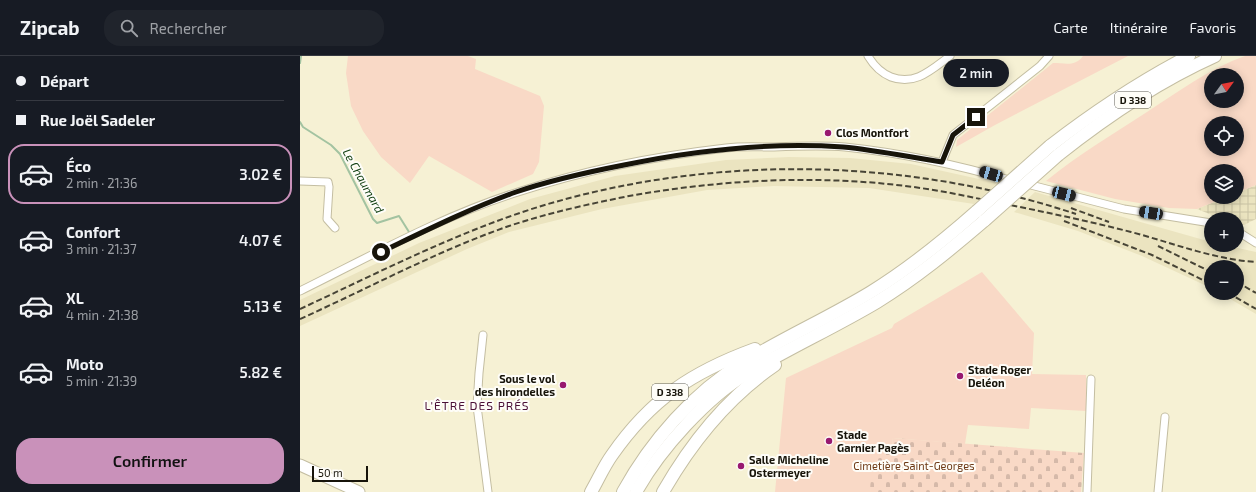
<!DOCTYPE html>
<html lang="fr">
<meta charset="utf-8">
<style>
:root{--surface:#171b24;--page:#20242c;--text:#f1f3f6;--muted:#9ea1a6;--line:#363941;--accent:#c991ba}
body{margin:0;font-family:"Exo 2",sans-serif;background:var(--page);color:var(--text);height:100vh;display:flex;flex-direction:column;font-size:15px;white-space:nowrap}
*{box-sizing:border-box;margin:0}
p{font-size:13px;color:var(--muted)}
.icon{flex:none;width:22px;height:22px;fill:none;stroke:currentColor;stroke-width:2;stroke-linecap:round;stroke-linejoin:round}
.map{position:relative;flex:1;overflow:hidden}
.sheet{display:flex;flex-direction:column;background:var(--surface);width:300px}
.sheet>*{flex:none}
.banner{display:grid;align-content:center;height:88px;padding:0 16px;background:var(--surface)}
.needle{width:26px;rotate:57deg}
.tools{position:absolute;left:904px;top:12px;display:grid;gap:8px}
.tools a{display:grid;place-items:center;width:40px;height:40px;border-radius:50%;background:var(--surface);box-shadow:0 2px 10px #0003;font-size:20px}
.scale{position:absolute;left:12px;bottom:10px;width:56px;box-sizing:border-box;padding-left:4px;border:2px solid #17140a;border-top:0;font-size:11px;line-height:14px;white-space:nowrap;color:#17140a;-webkit-text-stroke:3px #fefdf8;paint-order:stroke}
.end{position:absolute;width:18px;height:18px;margin:-9px;border:5px solid #17140a;background:#fff;box-shadow:0 0 0 2px #fff}
.from{border-radius:50%}
.bubble{position:absolute;height:28px;border-radius:14px;background:var(--surface);box-shadow:0 2px 10px #0003;font-size:13px;font-weight:600;line-height:28px;text-align:center}
.car{position:absolute;width:12px;height:24px;margin:-12px -6px;border-radius:5px;box-shadow:0 0 3px 1px #0007;background:linear-gradient(#222 24%,#8ab4d8 0 40%,#222 0 76%,#8ab4d8 0 86%,#222 0)}
.banner b{display:flex;align-items:center;gap:14px;height:38px;font-size:15px}
.banner b+b{border-top:1px solid var(--line)}
.banner i{width:10px;height:10px;background:var(--text)}
ul{padding:0;list-style:none}
li{display:flex;align-items:center;gap:12px;height:60px;margin:0 8px 6px;padding:0 8px;border:2px solid transparent;border-radius:16px}
li div{flex:1}
li b{display:block;font-size:15px}
li em{font-style:normal;font-weight:600}
li.current{border-color:var(--accent)}
li>.icon{width:36px;height:36px;stroke-width:1.5}
.cta{display:flex;gap:8px;margin-top:auto;padding:8px 16px}
.cta a{flex:1;height:46px;border-radius:16px;background:var(--accent);color:#111;font-size:16px;font-weight:600;line-height:46px;text-align:center}
header{display:flex;align-items:center;gap:24px;box-sizing:border-box;height:56px;padding:0 20px;background:var(--surface);border-bottom:1px solid var(--line)}
header strong{font-size:19px}
nav{display:flex;gap:22px;margin-inline-start:auto;font-size:14px}
.search{width:280px;height:36px;background:var(--page);display:flex;align-items:center;gap:10px;box-sizing:border-box;padding:0 14px;border-radius:16px;color:var(--muted);font-size:15px}
main{display:flex;flex:1;min-height:0}
.map>svg:first-child{display:block}
</style>
<header>
<strong>Zipcab</strong>
<div class="search"><svg class="icon" aria-label="search" viewBox="0 0 24 24"><circle cx="10" cy="10" r="6"/><path d="M15 15l6 6"/></svg>Rechercher</div>
<nav><a>Carte</a><a>Itinéraire</a><a>Favoris</a></nav>
</header>
<main>
<section class="sheet">
<div class="banner">
<b><i class="from"></i>Départ</b>
<b><i></i>Rue Joël Sadeler</b>
</div>
<ul>
<li class="current"><svg class="icon" aria-label="car" viewBox="0 0 24 24"><path d="M5 17H2v-5l4-1 3-4h7l3 4 3 1v5h-3M9 17h6M6 11h13"/><circle cx="7" cy="17" r="2"/><circle cx="17" cy="17" r="2"/></svg><div><b>Éco</b><p>2 min · 21:36</p></div><em>3.02 €</em></li>
<li><svg class="icon" aria-label="car" viewBox="0 0 24 24"><path d="M5 17H2v-5l4-1 3-4h7l3 4 3 1v5h-3M9 17h6M6 11h13"/><circle cx="7" cy="17" r="2"/><circle cx="17" cy="17" r="2"/></svg><div><b>Confort</b><p>3 min · 21:37</p></div><em>4.07 €</em></li>
<li><svg class="icon" aria-label="car" viewBox="0 0 24 24"><path d="M5 17H2v-5l4-1 3-4h7l3 4 3 1v5h-3M9 17h6M6 11h13"/><circle cx="7" cy="17" r="2"/><circle cx="17" cy="17" r="2"/></svg><div><b>XL</b><p>4 min · 21:38</p></div><em>5.13 €</em></li>
<li><svg class="icon" aria-label="car" viewBox="0 0 24 24"><path d="M5 17H2v-5l4-1 3-4h7l3 4 3 1v5h-3M9 17h6M6 11h13"/><circle cx="7" cy="17" r="2"/><circle cx="17" cy="17" r="2"/></svg><div><b>Moto</b><p>5 min · 21:39</p></div><em>5.82 €</em></li>
</ul>
<div class="cta"><a>Confirmer</a></div>
</section>
<div class="map">
<svg width="956" height="436" viewBox="0 0 956 436">
<defs>
<pattern id="industrial-grid" width="8" height="8" patternUnits="userSpaceOnUse"><rect width="8" height="8" fill="#ebe4c0"/><path d="M0 4h8M4 0v8" fill="none" stroke="#c9c3a4"/></pattern>
<pattern id="cemetery-stones" width="16" height="16" patternUnits="userSpaceOnUse"><rect width="16" height="16" fill="#f9d9c6"/><path d="M2 7V4a2 2 0 0 1 4 0v3zM10 15v-3a2 2 0 0 1 4 0v3z" fill="#d5b9a9"/></pattern>
</defs>
<rect width="100%" height="100%" fill="#f6f1d4"/>
<!-- built -->
<g fill="#ebe4c0">
<path d="M 489,101 L 550,102 L 611,108 L 697,127 L 674,148 L 569,132 L 474,130 L 407,134 L 302,153 L 209,176 L 167,193 L 0,270 L 0,244 L 119,187 L 230,143 L 315,120 L 426,104 Z"/>
<path d="M 735,136 L 911,186 L 911,189 L 924,189 L 956,196 L 956,258 L 920,237 L 937,237 L 937,211 L 911,211 L 911,232 L 842,200 L 778,175 L 714,156 Z"/>
</g>
<!-- industrial -->
<path fill="url(#industrial-grid)" d="M 956,129 L 956,163 L 944,169 L 937,168 L 937,163 L 922,163 L 897,153 L 926,141 L 937,141 L 937,137 Z"/>
<!-- green -->
<g fill="#f9d9c6" fill-rule="evenodd">
<path d="M 48,0 L 168,0 L 176,3 L 175,13 L 240,40 L 244,50 L 239,106 L 233,118 L 192,136 L 129,100 L 110,127 L 81,101 L 63,75 L 51,50 L 46,17 Z"/>
<path d="M 783,0 L 828,0 L 695,69 L 656,91 L 657,84 L 753,7 C 765,7 775,11 783,0 Z"/>
<path d="M 945,0 L 956,0 L 956,129 L 937,137 L 937,115 L 911,115 L 911,141 L 926,141 L 897,153 L 869,152 L 815,143 L 746,125 C 778,99 813,78 847,56 C 878,36 910,12 945,0 ZM 911,19 L 937,19 L 937,45 L 911,45 ZM 911,67 L 937,67 L 937,93 L 911,93 Z"/>
<path d="M 682,216 L 734,277 L 732,318 L 786,319 L 786,355 L 731,352 L 729,373 L 668,369 L 665,388 L 593,382 L 592,395 L 581,398 L 570,436 L 475,436 L 486,322 L 592,272 L 594,268 Z"/>
</g>
<!-- cemetery -->
<path fill="url(#cemetery-stones)" d="M 593,382 L 784,397 L 781,436 L 570,436 L 572,400 L 581,398 L 582,394 L 592,395 Z"/>
<g fill="none" stroke-linecap="round" stroke-linejoin="round">
<!-- stream -->
<g stroke="#a3c3a1" stroke-width="2">
<path d="M 0,7 L 1,0"/>
<path d="M 0,66 L 3,71 L 31,89 L 40,98 L 73,163 L 77,167 L 99,160 L 109,176"/>
</g>
<!-- minor casing -->
<g stroke="#c4bea2" stroke-width="9">
<g id="minor">
<path d="M 568,0 C 574,10 581,17 591,21 C 615,30 631,14 650,0"/>
<path d="M 642,106 L 653,79 L 740,10 L 749,0"/>
<path d="M 0,125 L 28,126 L 29,131 L 27,163 L 35,172"/>
<path d="M 723,127 L 824,153 L 911,167"/>
<path d="M 937,175 L 956,187"/>
<path d="M 0,235 C 71,200 142,160 218,136 C 285,114 356,100 426,92 C 442,90 458,91 474,91 C 498,90 522,89 545,91 C 602,97 658,109 713,125"/>
<path d="M 183,279 L 179,317 L 177,350 L 188,436"/>
<path d="M 787,436 L 791,323"/>
<path d="M 858,436 L 865,361"/>
</g>
</g>
<!-- secondary casing -->
<g stroke="#c4bea2" stroke-width="13">
<path id="secondary" d="M 0,409 L 59,436"/>
</g>
<!-- trunk casing -->
<g stroke="#c4bea2" stroke-width="14">
<g id="trunk">
<path d="M 750,90 C 794,56 839,26 889,0"/>
<path d="M 758,99 C 807,60 857,26 915,0"/>
<path d="M 291,436 C 298,424 304,410 312,399 C 351,343 392,316 455,293"/>
<path d="M 323,436 C 351,385 393,337 444,306 C 485,281 530,261 571,236 C 610,212 643,185 677,155"/>
<path d="M 336,436 C 360,393 407,341 449,316 C 491,291 535,271 577,246 C 616,222 650,194 685,164"/>
<path d="M 363,436 C 391,387 428,341 475,309"/>
</g>
</g>
<!-- minor -->
<use href="#minor" stroke="#fff" stroke-width="7"/>
<!-- secondary -->
<use href="#secondary" stroke="#fff" stroke-width="11"/>
<!-- trunk -->
<use href="#trunk" stroke="#fff" stroke-width="12"/>
<!-- rail -->
<g stroke="#474436" stroke-width="2" stroke-dasharray="6 3" stroke-linecap="butt">
<path d="M 771,152 L 809,166"/>
<path d="M 764,165 L 852,199 L 911,228"/>
<path d="M 858,190 L 911,216"/>
<path d="M 937,226 L 956,237"/>
<path d="M 928,237 L 956,253"/>
<path d="M 0,253 C 78,217 155,177 238,151 C 412,98 604,101 776,158"/>
<path d="M 0,263 C 69,232 137,195 209,170 C 248,157 289,148 329,140 C 437,121 548,117 656,138 C 714,150 773,161 831,176 C 873,187 912,203 956,206"/>
</g>
<!-- trunk-bridge casing -->
<g stroke="#c4bea2" stroke-width="14" stroke-linecap="butt">
<g id="trunk-bridge">
<path d="M 677,155 L 750,90"/>
<path d="M 685,164 L 758,99"/>
</g>
</g>
<!-- trunk-bridge -->
<use href="#trunk-bridge" stroke="#fff" stroke-width="12"/>
</g>
<g fill="none" stroke-linecap="round" stroke-linejoin="round">
<!-- route -->
<path stroke="#17140a" stroke-width="5" d="M 81,196 C 125,175 169,153 216,136 C 251,124 288,116 324,109 C 396,94 470,86 543,91 C 576,94 609,101 642,106 L 653,79 L 676,61"/>
</g>
<!-- markers -->
<g fill="#981970" stroke="#fefdf8" stroke-width="1.5">
<circle cx="528" cy="77" r="4"/>
<circle cx="660" cy="320" r="4"/>
<circle cx="263" cy="329" r="4"/>
<circle cx="529" cy="385" r="4"/>
<circle cx="441" cy="410" r="4"/>
</g>
<g text-anchor="middle" stroke-width="4" stroke-linejoin="round" paint-order="stroke">
<!-- shield labels -->
<g fill="#fefdf8" stroke="#5c5a51" stroke-width="1">
<rect x="815" y="36" width="36" height="16" rx="3"/>
<rect x="352" y="328" width="36" height="16" rx="3"/>
</g>
<g font-size="10" font-weight="bold" fill="#17140a">
<text x="833" y="48">D 338</text>
<text x="370" y="340">D 338</text>
</g>
<!-- poi labels -->
<g font-size="11" font-weight="bold" fill="#17140a" stroke="#fefdf8" text-anchor="start">
<text x="536" y="81">Clos Montfort</text>
<text x="668" y="318">Stade Roger<tspan x="668" dy="13">Deléon</tspan></text>
<text x="255" y="327" text-anchor="end">Sous le vol<tspan x="255" dy="13">des hirondelles</tspan></text>
<text x="537" y="383">Stade<tspan x="537" dy="13">Garnier Pagès</tspan></text>
<text x="449" y="408">Salle Micheline<tspan x="449" dy="13">Ostermeyer</tspan></text>
</g>
<!-- park labels -->
<g font-size="11" fill="#6e3a16" stroke="#fefdf8">
<text x="614" y="414">Cimetière Saint-Georges</text>
</g>
<!-- water labels -->
<g font-size="12" font-style="italic" fill="#174417" stroke="#fefdf8">
<text transform="translate(63 125) rotate(61)" y="4">Le Chaumard</text>
</g>
<!-- neighbourhood labels -->
<g font-size="12" letter-spacing="1" fill="#4a0f36" stroke="#fefdf8">
<text x="177" y="354">L'ÊTRE DES PRÉS</text>
</g>
</g>
</svg>
<div class="tools">
<a><svg class="needle" viewBox="-14 -14 28 28"><path d="M0-13l5 13h-10z" fill="#e53935"/><path d="M0 13l5-13h-10z" fill="#9ea1a6"/></svg></a>
<a><svg class="icon" aria-label="locate" viewBox="0 0 24 24"><circle cx="12" cy="12" r="6"/><path d="M12 2v4M12 18v4M2 12h4M18 12h4"/></svg></a>
<a><svg class="icon" aria-label="layers" viewBox="0 0 24 24"><path d="M12 4l9 5-9 5-9-5zM3 14l9 5 9-5"/></svg></a>
<a>+</a>
<a>−</a>
</div>
<div class="scale">50 m</div>
<i class="end from" style="left:81px;top:196px"></i>
<i class="end" style="left:676px;top:61px"></i>
<div class="bubble" style="left:643px;top:3px;width:66px">2 min</div>
<i class="car" style="left:691px;top:118px;rotate:286deg"></i>
<i class="car" style="left:764px;top:138px;rotate:104deg"></i>
<i class="car" style="left:851px;top:157px;rotate:279deg"></i>
</div>
</main>
